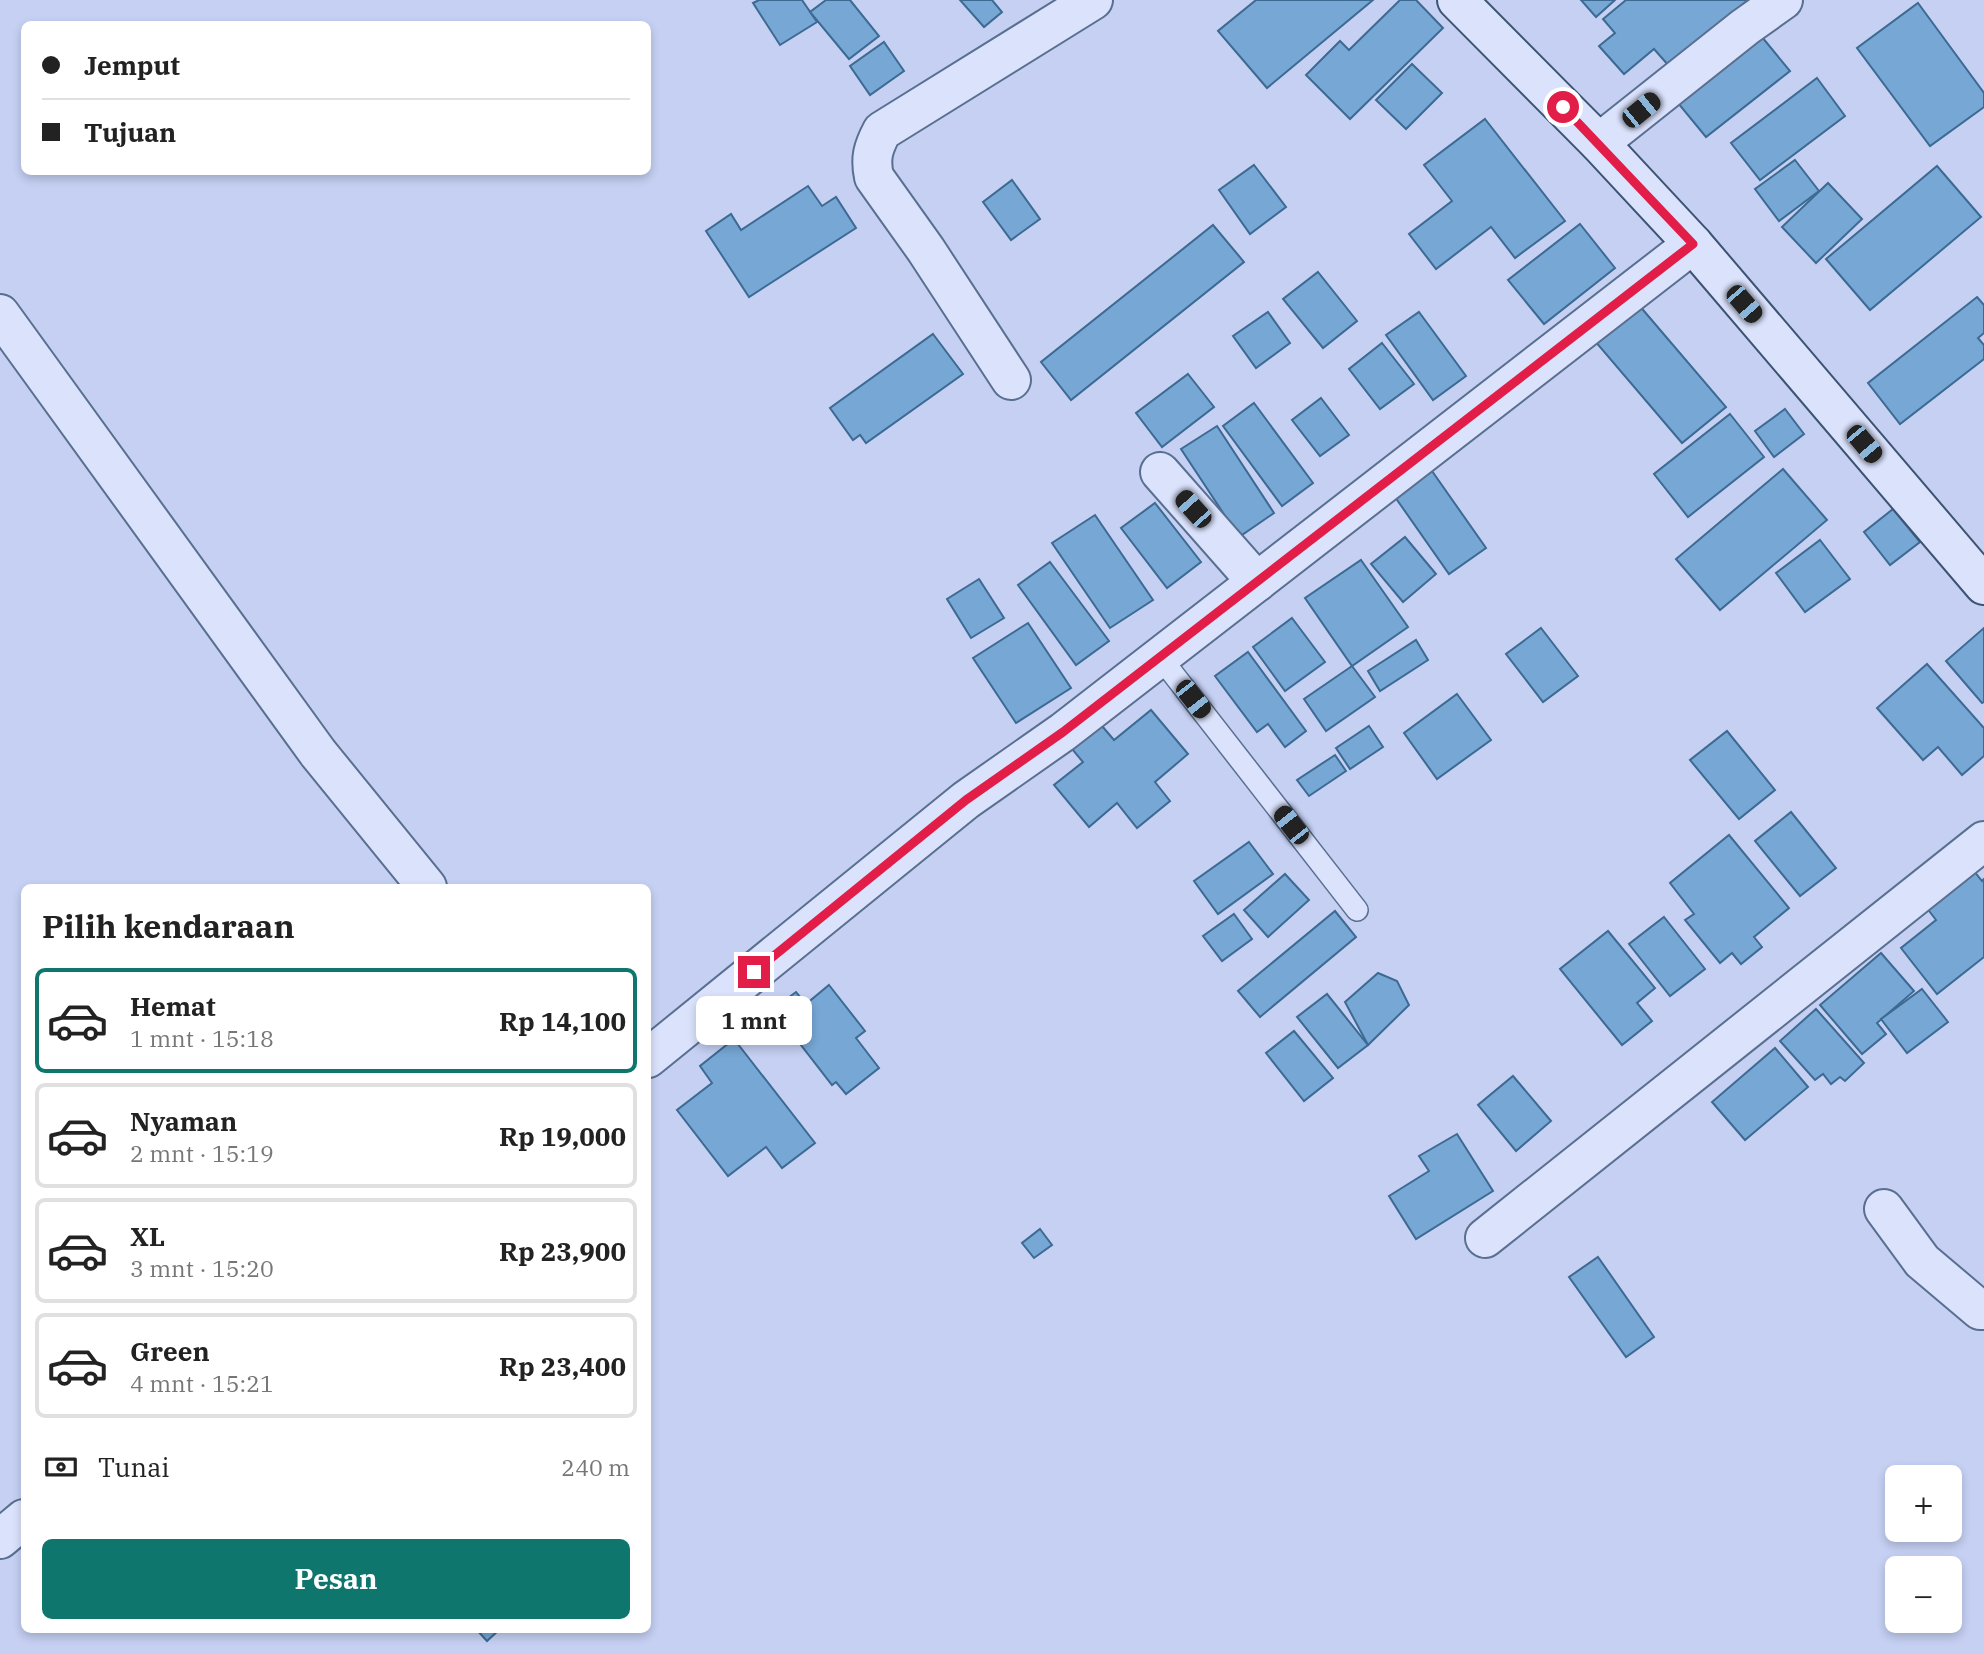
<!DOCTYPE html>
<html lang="id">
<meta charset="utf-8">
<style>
:root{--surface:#fff;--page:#f6f6f6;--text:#222;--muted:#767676;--line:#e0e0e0;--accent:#0f766e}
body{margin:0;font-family:"IBM Plex Serif",serif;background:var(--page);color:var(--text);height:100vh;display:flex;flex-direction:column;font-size:26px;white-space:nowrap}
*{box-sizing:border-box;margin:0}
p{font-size:23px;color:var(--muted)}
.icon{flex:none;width:38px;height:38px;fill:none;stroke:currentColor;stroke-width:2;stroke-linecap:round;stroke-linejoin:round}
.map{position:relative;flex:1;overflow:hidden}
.panel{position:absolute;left:21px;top:884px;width:630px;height:749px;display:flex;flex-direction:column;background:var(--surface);border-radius:10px;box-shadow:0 4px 10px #0003}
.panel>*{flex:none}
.guide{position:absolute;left:21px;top:21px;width:630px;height:154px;border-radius:10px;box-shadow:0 4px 10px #0003;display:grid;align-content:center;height:154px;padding:0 21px;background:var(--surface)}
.controls{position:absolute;left:1885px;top:1465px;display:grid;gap:14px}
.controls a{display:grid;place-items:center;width:77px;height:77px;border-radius:10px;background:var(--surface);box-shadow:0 4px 10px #0003;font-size:35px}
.end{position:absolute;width:32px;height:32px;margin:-16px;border:9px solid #e11d48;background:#fff;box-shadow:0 0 0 4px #fff}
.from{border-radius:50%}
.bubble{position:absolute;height:49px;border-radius:10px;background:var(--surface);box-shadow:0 4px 10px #0003;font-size:23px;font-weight:700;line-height:49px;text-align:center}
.car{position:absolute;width:21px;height:42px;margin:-21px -10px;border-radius:9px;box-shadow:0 0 5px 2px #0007;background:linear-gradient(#222 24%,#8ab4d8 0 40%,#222 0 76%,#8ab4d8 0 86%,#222 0)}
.guide b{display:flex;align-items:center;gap:24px;height:66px;font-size:26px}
.guide b+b{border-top:2px solid var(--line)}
.guide i{width:18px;height:18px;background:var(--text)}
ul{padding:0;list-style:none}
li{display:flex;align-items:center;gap:21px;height:105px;margin:0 14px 10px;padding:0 7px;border:4px solid var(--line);border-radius:10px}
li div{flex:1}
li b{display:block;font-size:26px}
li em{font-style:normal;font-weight:700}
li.on{border-color:var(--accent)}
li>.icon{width:63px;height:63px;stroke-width:1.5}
h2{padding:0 21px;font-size:32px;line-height:84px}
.pay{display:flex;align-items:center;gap:18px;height:77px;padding:0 21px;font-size:26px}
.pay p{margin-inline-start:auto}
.primary-button{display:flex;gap:14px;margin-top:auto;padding:14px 21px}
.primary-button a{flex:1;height:80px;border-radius:10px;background:var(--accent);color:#fff;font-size:28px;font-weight:700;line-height:80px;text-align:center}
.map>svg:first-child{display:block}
</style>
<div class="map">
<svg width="1984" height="1654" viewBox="0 0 1984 1654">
<rect width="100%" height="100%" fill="#c5d0f3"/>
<!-- building -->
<g fill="#77a7d5" stroke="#3c6a92" stroke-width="2">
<path d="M 759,0 L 802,0 L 817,22 L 780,45 L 753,3 Z"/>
<path d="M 826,0 L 850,0 L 879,36 L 849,59 L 810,12 Z"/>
<path d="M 960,0 L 992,0 L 1002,12 L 984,27 Z"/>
<path d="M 1256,0 L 1373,0 L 1267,88 L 1218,31 Z"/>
<path d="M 1400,0 L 1416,0 L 1443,28 L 1350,119 L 1306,75 L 1340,41 L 1349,50 Z"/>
<path d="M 1581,0 L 1615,0 L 1596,17 Z"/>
<path d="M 1626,0 L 1748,0 L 1669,66 L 1654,49 L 1624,74 L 1599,46 L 1615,33 L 1603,19 Z"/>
<path d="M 1918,3 L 1984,93 L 1984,107 L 1930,146 L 1857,48 Z"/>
<path d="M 1757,31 L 1790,71 L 1706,137 L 1673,97 Z"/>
<path d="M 884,42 L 904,71 L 870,95 L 850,66 Z"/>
<path d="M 1412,64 L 1442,93 L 1406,129 L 1376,100 Z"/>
<path d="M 1817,78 L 1845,116 L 1760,180 L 1731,143 Z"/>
<path d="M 1485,119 L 1565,221 L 1515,258 L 1491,227 L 1436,269 L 1409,234 L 1452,201 L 1424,165 Z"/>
<path d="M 1795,160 L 1819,191 L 1779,221 L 1755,189 Z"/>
<path d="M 1254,165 L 1286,207 L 1250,234 L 1219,190 Z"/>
<path d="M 1937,166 L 1981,217 L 1870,310 L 1826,259 Z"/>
<path d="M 1012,180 L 1040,219 L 1011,240 L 983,202 Z"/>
<path d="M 1828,183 L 1862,219 L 1816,263 L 1782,227 Z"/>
<path d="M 808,186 L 822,206 L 836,197 L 856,228 L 749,297 L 706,231 L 731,214 L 741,230 Z"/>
<path d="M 1580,224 L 1615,268 L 1544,324 L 1508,280 Z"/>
<path d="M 1213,225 L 1244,262 L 1071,400 L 1041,362 Z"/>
<path d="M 1318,272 L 1357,321 L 1323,348 L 1283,299 Z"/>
<path d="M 1977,297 L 1984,305 L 1984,333 L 1978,338 L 1984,345 L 1984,359 L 1900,424 L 1868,383 Z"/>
<path d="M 1638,304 L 1726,407 L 1682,443 L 1594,340 Z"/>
<path d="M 1268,312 L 1290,343 L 1256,368 L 1233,336 Z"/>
<path d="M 1419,312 L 1466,376 L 1433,400 L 1386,335 Z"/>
<path d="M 933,334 L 963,374 L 866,443 L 860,435 L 853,440 L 830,408 Z"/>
<path d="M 1382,343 L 1414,384 L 1380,409 L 1349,369 Z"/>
<path d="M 1188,374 L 1214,407 L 1162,447 L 1136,413 Z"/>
<path d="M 1321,398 L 1349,435 L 1320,456 L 1292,420 Z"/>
<path d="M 1254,403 L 1313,483 L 1282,506 L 1223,426 Z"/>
<path d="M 1785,409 L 1804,434 L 1774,457 L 1755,431 Z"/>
<path d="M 1730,414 L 1764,457 L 1688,517 L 1654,474 Z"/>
<path d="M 1217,426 L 1274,513 L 1239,537 L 1181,449 Z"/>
<path d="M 1783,469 L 1827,520 L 1720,610 L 1676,559 Z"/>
<path d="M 1432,471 L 1486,548 L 1449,574 L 1395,497 Z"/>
<path d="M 1155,503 L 1201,562 L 1167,588 L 1121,528 Z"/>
<path d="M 1893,509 L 1920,542 L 1890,565 L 1864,532 Z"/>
<path d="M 1095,515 L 1153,600 L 1110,628 L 1052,543 Z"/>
<path d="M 1405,537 L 1436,574 L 1403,602 L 1371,564 Z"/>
<path d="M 1820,540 L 1850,579 L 1805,612 L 1776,573 Z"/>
<path d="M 1361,560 L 1408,627 L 1352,666 L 1305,598 Z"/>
<path d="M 1050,562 L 1109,641 L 1076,665 L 1018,585 Z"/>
<path d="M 979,579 L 1004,618 L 971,638 L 947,599 Z"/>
<path d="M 1292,618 L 1325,662 L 1285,691 L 1253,647 Z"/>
<path d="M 1028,623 L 1071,688 L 1016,723 L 973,658 Z"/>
<path d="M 1541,628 L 1578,676 L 1543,702 L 1506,654 Z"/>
<path d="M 1984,628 L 1984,702 L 1982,703 L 1946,661 Z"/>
<path d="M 1416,640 L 1428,660 L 1380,691 L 1368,671 Z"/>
<path d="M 1248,652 L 1306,731 L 1285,747 L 1268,724 L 1257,732 L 1215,676 Z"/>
<path d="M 1927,664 L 1984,728 L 1984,756 L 1962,775 L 1938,747 L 1923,760 L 1877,708 Z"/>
<path d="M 1352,666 L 1375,697 L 1326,731 L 1304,699 Z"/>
<path d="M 1457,694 L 1491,740 L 1437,779 L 1404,733 Z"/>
<path d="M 1151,710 L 1188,754 L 1155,782 L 1170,801 L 1137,828 L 1117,803 L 1089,827 L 1054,785 L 1083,762 L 1067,743 L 1096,719 L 1114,740 Z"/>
<path d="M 1369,726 L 1383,747 L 1350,769 L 1336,748 Z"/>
<path d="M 1727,731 L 1775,790 L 1739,819 L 1690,760 Z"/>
<path d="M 1335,755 L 1346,771 L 1309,796 L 1297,780 Z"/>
<path d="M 1791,812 L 1836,868 L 1800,896 L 1755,841 Z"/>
<path d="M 1729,835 L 1789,908 L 1754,937 L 1762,947 L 1741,964 L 1732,953 L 1720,963 L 1685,920 L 1694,914 L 1670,883 Z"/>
<path d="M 1249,842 L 1273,874 L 1218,914 L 1194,881 Z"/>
<path d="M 1970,866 L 1982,881 L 1984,879 L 1984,957 L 1937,994 L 1901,948 L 1936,920 L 1923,903 Z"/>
<path d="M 1285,874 L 1309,900 L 1268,937 L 1244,910 Z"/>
<path d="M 1335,911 L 1356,937 L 1260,1017 L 1238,991 Z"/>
<path d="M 1234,914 L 1252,939 L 1222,961 L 1203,936 Z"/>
<path d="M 1664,917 L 1705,969 L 1670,996 L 1629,944 Z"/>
<path d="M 1608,931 L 1655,988 L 1637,1003 L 1652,1021 L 1622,1045 L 1560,969 Z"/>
<path d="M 1881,953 L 1914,991 L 1877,1023 L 1886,1034 L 1862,1054 L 1820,1005 Z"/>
<path d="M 1378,973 L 1397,981 L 1409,1005 L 1368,1045 L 1345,1002 Z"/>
<path d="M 829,985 L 865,1031 L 856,1038 L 879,1068 L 846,1094 L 836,1082 L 832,1085 L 773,1009 L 796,992 L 806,1004 Z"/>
<path d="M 1922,989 L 1948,1022 L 1907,1053 L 1881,1019 Z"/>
<path d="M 1327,994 L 1368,1045 L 1338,1068 L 1297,1017 Z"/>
<path d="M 1816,1009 L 1864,1063 L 1845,1081 L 1840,1077 L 1831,1084 L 1823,1074 L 1815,1080 L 1780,1041 Z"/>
<path d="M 1294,1031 L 1333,1078 L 1304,1101 L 1266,1053 Z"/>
<path d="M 734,1039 L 815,1143 L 782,1168 L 766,1147 L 728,1176 L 677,1110 L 712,1083 L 700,1066 Z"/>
<path d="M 1775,1048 L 1808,1087 L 1745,1140 L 1712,1102 Z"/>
<path d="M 1513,1076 L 1551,1121 L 1516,1151 L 1478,1105 Z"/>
<path d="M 1457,1134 L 1493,1191 L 1416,1239 L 1389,1196 L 1429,1171 L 1419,1156 Z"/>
<path d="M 1040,1229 L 1052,1245 L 1034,1258 L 1022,1243 Z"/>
<path d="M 1598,1257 L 1654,1337 L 1626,1357 L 1569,1277 Z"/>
<path d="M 476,1629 L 500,1629 L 487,1641 Z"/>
</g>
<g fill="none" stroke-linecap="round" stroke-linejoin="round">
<!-- lane casing -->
<g stroke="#596f90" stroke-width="24">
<path id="lane" d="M 1160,657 L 1357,910"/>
</g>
<!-- street casing -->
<g stroke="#596f90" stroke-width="42">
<g id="street">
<path d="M 1599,143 L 1745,27 L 1783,0"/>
<path d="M 0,314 L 318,753 L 427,887"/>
<path d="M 1011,380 L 926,250 L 874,177 C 870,158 873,148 882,131 L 1093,0"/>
<path d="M 1160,472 L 1257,582"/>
<path d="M 648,1058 L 966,800 L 1063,732 L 1693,244"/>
<path d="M 1884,1209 L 1922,1261 L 1980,1310 L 1984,1310"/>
<path d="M 1485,1238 L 1984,841"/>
<path d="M 0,1539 L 24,1519"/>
</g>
</g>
<!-- secondary casing -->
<g stroke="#3c5372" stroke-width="42">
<path id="secondary" d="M 1457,0 L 1599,143 L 1693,244 L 1984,585"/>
</g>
<!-- lane -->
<use href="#lane" stroke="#dae2fc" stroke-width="21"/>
<!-- street -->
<use href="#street" stroke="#dae2fc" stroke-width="38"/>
<!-- secondary -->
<use href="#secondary" stroke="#dae2fc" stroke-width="38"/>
</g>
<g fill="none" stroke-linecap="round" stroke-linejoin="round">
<!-- route -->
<path stroke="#e11d48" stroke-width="9" d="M 754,972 L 966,800 L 1063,732 L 1693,244 L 1563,107"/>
</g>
</svg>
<div class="controls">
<a>+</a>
<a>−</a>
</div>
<i class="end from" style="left:1563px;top:107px"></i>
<i class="end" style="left:754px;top:972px"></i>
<div class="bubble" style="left:696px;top:996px;width:116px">1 mnt</div>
<i class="car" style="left:1641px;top:110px;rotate:51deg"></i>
<i class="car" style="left:1744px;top:304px;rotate:139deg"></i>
<i class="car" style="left:1864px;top:444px;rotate:140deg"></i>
<i class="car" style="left:1193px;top:509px;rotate:318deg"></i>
<i class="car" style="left:1193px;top:699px;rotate:142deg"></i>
<i class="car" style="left:1291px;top:825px;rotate:322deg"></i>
<div class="guide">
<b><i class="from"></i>Jemput</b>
<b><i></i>Tujuan</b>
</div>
<section class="panel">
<h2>Pilih kendaraan</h2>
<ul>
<li class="on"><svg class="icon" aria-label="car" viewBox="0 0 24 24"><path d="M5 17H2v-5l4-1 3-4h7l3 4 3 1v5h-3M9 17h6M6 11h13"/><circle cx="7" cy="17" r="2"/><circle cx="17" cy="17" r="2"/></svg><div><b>Hemat</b><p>1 mnt · 15:18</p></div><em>Rp 14,100</em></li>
<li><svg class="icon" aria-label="car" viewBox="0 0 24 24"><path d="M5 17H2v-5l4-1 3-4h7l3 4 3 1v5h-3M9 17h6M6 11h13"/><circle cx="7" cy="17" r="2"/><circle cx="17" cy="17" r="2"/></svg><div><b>Nyaman</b><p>2 mnt · 15:19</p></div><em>Rp 19,000</em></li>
<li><svg class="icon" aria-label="car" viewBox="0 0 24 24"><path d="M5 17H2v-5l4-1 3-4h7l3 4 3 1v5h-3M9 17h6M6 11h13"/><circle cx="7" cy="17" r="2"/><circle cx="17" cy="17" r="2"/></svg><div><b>XL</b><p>3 mnt · 15:20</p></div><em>Rp 23,900</em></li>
<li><svg class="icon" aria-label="car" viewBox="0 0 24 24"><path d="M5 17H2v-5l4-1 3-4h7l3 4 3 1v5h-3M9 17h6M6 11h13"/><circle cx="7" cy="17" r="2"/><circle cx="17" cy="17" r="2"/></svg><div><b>Green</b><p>4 mnt · 15:21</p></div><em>Rp 23,400</em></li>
</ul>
<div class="pay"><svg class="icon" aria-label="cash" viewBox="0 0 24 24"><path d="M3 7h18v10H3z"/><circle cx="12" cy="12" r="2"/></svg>Tunai<p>240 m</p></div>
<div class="primary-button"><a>Pesan</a></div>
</section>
</div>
